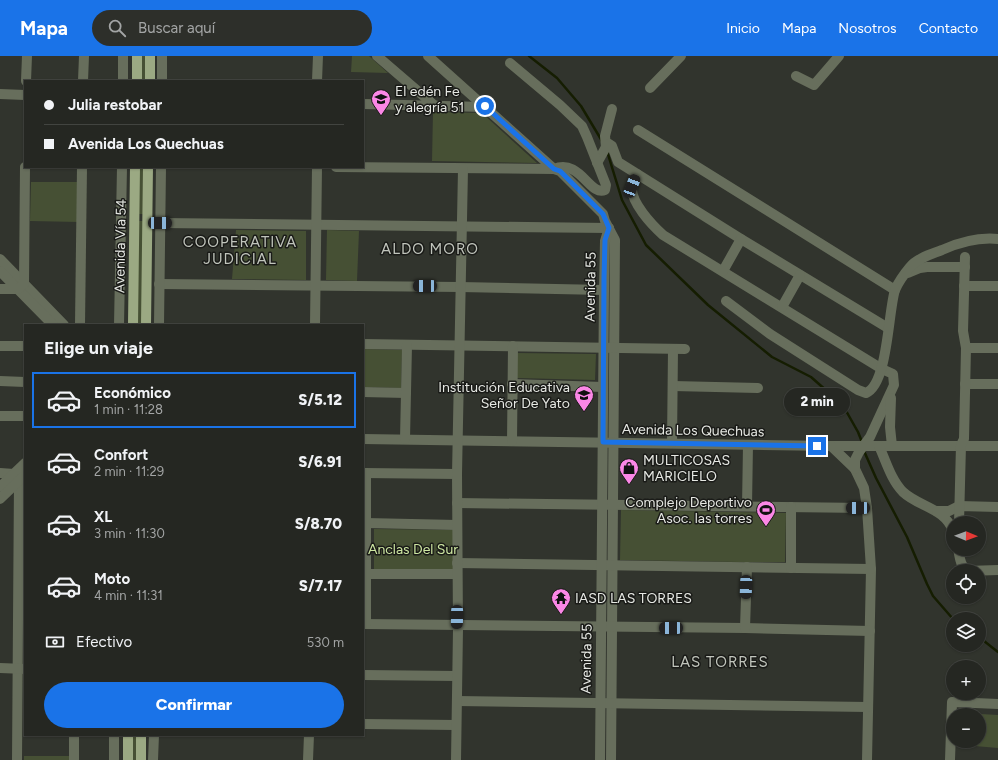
<!DOCTYPE html>
<html lang="es">
<meta charset="utf-8">
<style>
:root{--surface:#252722;--page:#2d2f2a;--text:#f1f3f6;--muted:#a3a5a5;--line:#424440;--accent:#1a73e8}
body{margin:0;font-family:Figtree,sans-serif;background:var(--page);color:var(--text);height:100vh;display:flex;flex-direction:column;font-size:15px;white-space:nowrap}
*{box-sizing:border-box;margin:0}
p{font-size:13px;color:var(--muted)}
.icon{flex:none;width:22px;height:22px;fill:none;stroke:currentColor;stroke-width:2;stroke-linecap:round;stroke-linejoin:round}
.map{position:relative;flex:1;overflow:hidden}
.panel{position:absolute;left:24px;top:268px;width:340px;height:412px;display:flex;flex-direction:column;background:var(--surface);border-radius:0px;box-shadow:0 1px 3px #0004,0 0 0 1px var(--line)}
.panel>*{flex:none}
.guide{position:absolute;left:24px;top:24px;width:340px;height:88px;border-radius:0px;box-shadow:0 1px 3px #0004,0 0 0 1px var(--line);display:grid;align-content:center;height:88px;padding:0 20px;background:var(--surface)}
.needle{width:26px;rotate:91deg}
.controls{position:absolute;left:946px;top:460px;display:grid;gap:8px}
.controls a{display:grid;place-items:center;width:40px;height:40px;border-radius:50%;background:var(--surface);box-shadow:0 1px 3px #0004,0 0 0 1px var(--line);font-size:20px}
.end{position:absolute;width:18px;height:18px;margin:-9px;border:5px solid #1a73e8;background:#fff;box-shadow:0 0 0 2px #fff}
.from{border-radius:50%}
.bubble{position:absolute;height:28px;border-radius:14px;background:var(--surface);box-shadow:0 1px 3px #0004,0 0 0 1px var(--line);font-size:13px;font-weight:800;line-height:28px;text-align:center}
.car{position:absolute;width:12px;height:24px;margin:-12px -6px;border-radius:5px;box-shadow:0 0 3px 1px #0007;background:linear-gradient(#222 24%,#8ab4d8 0 40%,#222 0 76%,#8ab4d8 0 86%,#222 0)}
.guide b{display:flex;align-items:center;gap:14px;height:38px;font-size:15px}
.guide b+b{border-top:1px solid var(--line)}
.guide i{width:10px;height:10px;background:var(--text)}
ul{padding:0;list-style:none}
li{display:flex;align-items:center;gap:12px;height:56px;margin:0 8px 6px;padding:0 12px;border:2px solid transparent;border-radius:0px}
li div{flex:1}
li b{display:block;font-size:15px}
li em{font-style:normal;font-weight:800}
li.current{border-color:var(--accent)}
li>.icon{width:36px;height:36px;stroke-width:1.5}
h2{padding:0 20px;font-size:18px;line-height:48px}
.pay{display:flex;align-items:center;gap:10px;height:44px;padding:0 20px;font-size:15px}
.pay p{margin-inline-start:auto}
.action{display:flex;gap:8px;margin-top:auto;padding:8px 20px}
.action a{flex:1;height:46px;border-radius:24px;background:var(--accent);color:#fff;font-size:16px;font-weight:800;line-height:46px;text-align:center}
header{display:flex;align-items:center;gap:24px;box-sizing:border-box;height:56px;padding:0 20px;background:var(--accent);color:#fff}
header strong{font-size:19px}
nav{display:flex;gap:22px;margin-inline-start:auto;font-size:14px}
.search{width:280px;height:36px;background:var(--page);display:flex;align-items:center;gap:10px;box-sizing:border-box;padding:0 14px;border-radius:22px;color:var(--muted);font-size:15px}
.map>svg:first-child{display:block}
</style>
<header>
<strong>Mapa</strong>
<div class="search"><svg class="icon" aria-label="search" viewBox="0 0 24 24"><circle cx="10" cy="10" r="6"/><path d="M15 15l6 6"/></svg>Buscar aquí</div>
<nav><a>Inicio</a><a>Mapa</a><a>Nosotros</a><a>Contacto</a></nav>
</header>
<div class="map">
<svg width="998" height="704" viewBox="0 0 998 704">
<rect width="100%" height="100%" fill="#31342d"/>
<!-- green -->
<g fill="#465034">
<path d="M 141,0 L 146,0 L 146,25 L 140,25 Z"/>
<path d="M 352,0 L 369,0 L 388,17 L 351,16 Z"/>
<path d="M 433,56 L 482,57 L 537,107 L 432,105 Z"/>
<path d="M 139,111 L 145,111 L 144,158 L 138,158 Z"/>
<path d="M 31,126 L 79,126 L 79,166 L 30,165 Z"/>
<path d="M 138,165 L 144,165 L 142,269 L 137,269 Z"/>
<path d="M 236,174 L 306,175 L 306,224 L 232,223 Z"/>
<path d="M 327,174 L 359,175 L 357,225 L 326,224 Z"/>
<path d="M 363,293 L 402,294 L 401,332 L 363,331 Z"/>
<path d="M 517,297 L 596,298 L 595,324 L 516,322 Z"/>
<path d="M 621,454 L 786,457 L 785,506 L 738,506 L 620,504 Z"/>
<path d="M 374,473 L 453,474 L 453,514 L 374,513 Z"/>
<path d="M 963,657 L 998,659 L 998,692 L 963,689 L 963,685 L 979,685 L 979,659 L 963,659 Z"/>
<path d="M 132,679 L 137,679 L 137,704 L 131,704 Z"/>
<rect x="24" y="700" width="45" height="4"/>
</g>
<g fill="none" stroke-linecap="round" stroke-linejoin="round">
<!-- stream -->
<g stroke="#151d01" stroke-width="2.5">
<path d="M 529,0 L 557,22 L 581,50 L 602,85"/>
<path d="M 607,95 L 622,144 L 646,189 L 708,249 L 772,301 L 811,321 L 828,336 L 845,353 L 858,376 L 862,386"/>
<path d="M 864,395 L 876,422 L 907,481 L 927,528 L 933,540 L 953,563"/>
<path d="M 979,581 L 998,596"/>
</g>
<!-- minor -->
<g stroke="#676e5c" stroke-width="10">
<path d="M 377,0 L 434,49"/>
<path d="M 428,0 L 554,113 L 560,115 L 603,158 L 605,165 L 615,184 L 611,704"/>
<path d="M 796,20 L 814,29 L 839,0"/>
<path d="M 26,25 L 27,0"/>
<path d="M 83,25 L 84,0"/>
<path d="M 123,25 L 123,0"/>
<path d="M 162,25 L 162,0"/>
<path d="M 317,25 L 318,0"/>
<path d="M 650,32 L 681,0"/>
<path d="M 0,38 L 25,39"/>
<path d="M 363,48 L 485,51"/>
<path d="M 638,74 L 895,234"/>
<path d="M 606,91 L 605,80 L 612,53"/>
<path d="M 597,107 L 606,91 L 609,88 L 612,90 L 618,106 L 741,183 L 888,272"/>
<path d="M 336,111 L 554,113 C 580,102 590,141 605,134 L 606,129 L 587,81 L 582,70 L 560,49 L 510,7"/>
<path d="M 637,118 C 635,122 633,126 632,130 C 630,146 652,169 663,179 L 882,313 L 893,318 L 894,329 L 870,381 L 859,396 L 855,404 L 855,413 L 864,432 L 867,452 L 871,513 L 867,704"/>
<path d="M 160,167 L 609,172"/>
<path d="M 0,203 L 64,269"/>
<path d="M 0,215 L 53,269"/>
<path d="M 723,215 L 741,183"/>
<path d="M 908,217 L 920,212 L 927,211 L 965,211"/>
<path d="M 159,228 L 460,231 L 604,234"/>
<path d="M 964,230 L 998,230"/>
<path d="M 0,233 L 18,233 L 24,228 L 25,111"/>
<path d="M 726,245 L 770,278 L 858,334 L 866,337 C 888,328 888,256 895,234 C 898,227 905,217 910,211 C 917,202 932,198 942,194 C 960,186 978,181 998,183"/>
<path d="M 782,251 L 800,219"/>
<path d="M 80,269 L 82,111"/>
<path d="M 119,269 L 122,111"/>
<path d="M 159,269 L 161,111"/>
<path d="M 315,269 L 317,111"/>
<path d="M 363,288 L 685,293"/>
<path d="M 0,290 L 25,290"/>
<path d="M 966,292 L 998,292"/>
<path d="M 0,325 L 25,326"/>
<path d="M 512,328 L 603,331"/>
<path d="M 965,328 L 998,328"/>
<path d="M 673,330 L 758,332"/>
<path d="M 363,336 L 406,337"/>
<path d="M 891,342 L 890,371 L 892,390"/>
<path d="M 0,360 L 25,360"/>
<path d="M 363,383 L 831,390 L 998,390"/>
<path d="M 405,383 L 407,289"/>
<path d="M 512,385 L 513,290"/>
<path d="M 672,387 L 673,293"/>
<path d="M 831,390 L 855,413"/>
<path d="M 879,390 C 886,405 891,424 903,436 C 919,451 945,452 953,475"/>
<path d="M 0,417 L 14,418 L 19,424 L 17,704"/>
<path d="M 363,417 L 457,418"/>
<path d="M 0,431 L 25,407"/>
<path d="M 0,443 L 25,419"/>
<path d="M 457,447 L 867,452"/>
<path d="M 747,450 L 748,389"/>
<path d="M 937,455 L 949,455 L 959,450 L 998,451"/>
<path d="M 366,467 L 457,469"/>
<path d="M 959,467 L 961,389 L 964,383 L 966,292 L 963,275 L 965,201"/>
<path d="M 958,493 C 960,502 960,509 967,515 L 998,514"/>
<path d="M 457,507 L 871,513"/>
<path d="M 791,512 L 791,451"/>
<path d="M 366,518 L 457,518"/>
<path d="M 363,568 L 745,572 L 870,575"/>
<path d="M 366,568 L 366,417"/>
<path d="M 745,572 L 747,511"/>
<path d="M 0,612 L 25,613"/>
<path d="M 363,619 L 457,620"/>
<path d="M 457,645 L 868,651"/>
<path d="M 363,668 L 456,669"/>
<path d="M 74,704 L 74,679"/>
<path d="M 114,704 L 114,679"/>
<path d="M 153,704 L 154,679"/>
<path d="M 308,704 L 309,679"/>
<path d="M 456,704 L 458,573 L 457,418 L 463,113"/>
<path d="M 600,704 L 604,234 L 605,185 L 609,172"/>
<path d="M 950,704 L 952,646 L 998,648"/>
</g>
<!-- major -->
<g stroke="#9ba983" stroke-width="10">
<path d="M 137,25 L 137,0"/>
<path d="M 150,25 L 150,0"/>
<path d="M 133,269 L 135,111"/>
<path d="M 146,269 L 148,111"/>
<path d="M 128,704 L 128,679"/>
<path d="M 141,704 L 141,679"/>
</g>
</g>
<g fill="none" stroke-linecap="round" stroke-linejoin="round">
<!-- route -->
<path stroke="#1a73e8" stroke-width="5" d="M 485,50 L 554,113 L 560,115 L 603,158 L 609,172 L 605,184 L 604,222 L 603,386 L 817,390"/>
</g>
<!-- icons -->
<defs>
<g id="school-pin" transform="scale(1)"><path d="M0 17L-7.5 6A9.5 9.5 0 1 1 7.5 6Z" fill="#fb87e6" stroke="#1a1b18"/><path d="M0-5L7-2L0 1L-7-2ZM-4 1L0 2.5L4 1V4Q0 6-4 4Z" fill="#111"/></g>
<g id="shop-pin" transform="scale(1)"><path d="M0 17L-7.5 6A9.5 9.5 0 1 1 7.5 6Z" fill="#fb87e6" stroke="#1a1b18"/><path d="M-5-2.5h2.3a2.7 3.5 0 0 1 5.4 0H5L5.5 6h-11ZM-1.5-2.5h3a1.5 2.3 0 0 0-3 0Z" fill="#111"/></g>
<g id="stadium-pin" transform="scale(1)"><path d="M0 17L-7.5 6A9.5 9.5 0 1 1 7.5 6Z" fill="#fb87e6" stroke="#1a1b18"/><path d="M0-5a6.5 5 0 1 0 0 10a6.5 5 0 1 0 0-10ZM-3.5-1.8h7v3.6h-7Z" fill="#111"/></g>
<g id="temple-pin" transform="scale(1)"><path d="M0 17L-7.5 6A9.5 9.5 0 1 1 7.5 6Z" fill="#fb87e6" stroke="#1a1b18"/><path d="M0-6L5-2H3V0L6.5 2.5H4V6H1.5V3h-3V6H-4V2.5H-6.5L-3 0V-2H-5Z" fill="#111"/></g>
</defs>
<g fill-rule="evenodd">
<use href="#school-pin" x="381" y="43"/>
<use href="#school-pin" x="584" y="339"/>
<use href="#shop-pin" x="629" y="412"/>
<use href="#stadium-pin" x="766" y="454"/>
<use href="#temple-pin" x="561" y="542"/>
</g>
<g text-anchor="middle" stroke-width="3" stroke-linejoin="round" paint-order="stroke">
<!-- poi labels -->
<g font-size="14" fill="#e6e8e3" stroke="#1a1b18" text-anchor="start">
<text x="395" y="40">El edén Fe<tspan x="395" dy="16">y alegría 51</tspan></text>
<text x="570" y="336" text-anchor="end">Institución Educativa<tspan x="570" dy="16">Señor De Yato</tspan></text>
<text x="643" y="409">MULTICOSAS<tspan x="643" dy="16">MARICIELO</tspan></text>
<text x="752" y="451" text-anchor="end">Complejo Deportivo<tspan x="752" dy="16">Asoc. las torres</tspan></text>
<text x="575" y="547">IASD LAS TORRES</text>
</g>
<!-- street labels -->
<g font-size="14" fill="#e6e8e3" stroke="#1a1b18">
<text transform="translate(120 190) rotate(-89)" y="5">Avenida Vía 54</text>
<text transform="translate(590 231) rotate(-89)" y="5">Avenida 55</text>
<text transform="translate(693 374) rotate(1)" y="5">Avenida Los Quechuas</text>
<text transform="translate(586 603) rotate(-89)" y="5">Avenida 55</text>
</g>
<!-- park labels -->
<g font-size="14" fill="#cee7a2" stroke="#1a1b18">
<text x="413" y="498">Anclas Del Sur</text>
</g>
<!-- neighbourhood labels -->
<g font-size="15" letter-spacing="1" fill="#c1c5bc" stroke="#1a1b18">
<text x="240" y="191">COOPERATIVA<tspan x="240" dy="17">JUDICIAL</tspan></text>
<text x="430" y="198">ALDO MORO</text>
<text x="720" y="611">LAS TORRES</text>
</g>
</g>
</svg>
<div class="controls">
<a><svg class="needle" viewBox="-14 -14 28 28"><path d="M0-13l5 13h-10z" fill="#e53935"/><path d="M0 13l5-13h-10z" fill="#a3a5a5"/></svg></a>
<a><svg class="icon" aria-label="locate" viewBox="0 0 24 24"><circle cx="12" cy="12" r="6"/><path d="M12 2v4M12 18v4M2 12h4M18 12h4"/></svg></a>
<a><svg class="icon" aria-label="layers" viewBox="0 0 24 24"><path d="M12 4l9 5-9 5-9-5zM3 14l9 5 9-5"/></svg></a>
<a>+</a>
<a>−</a>
</div>
<i class="end from" style="left:485px;top:50px"></i>
<i class="end" style="left:817px;top:390px"></i>
<div class="bubble" style="left:784px;top:332px;width:66px">2 min</div>
<i class="car" style="left:632px;top:130px;rotate:21deg"></i>
<i class="car" style="left:160px;top:167px;rotate:91deg"></i>
<i class="car" style="left:425px;top:230px;rotate:270deg"></i>
<i class="car" style="left:858px;top:452px;rotate:270deg"></i>
<i class="car" style="left:746px;top:531px;rotate:182deg"></i>
<i class="car" style="left:457px;top:561px;rotate:181deg"></i>
<i class="car" style="left:671px;top:572px;rotate:270deg"></i>
<div class="guide">
<b><i class="from"></i>Julia restobar</b>
<b><i></i>Avenida Los Quechuas</b>
</div>
<section class="panel">
<h2>Elige un viaje</h2>
<ul>
<li class="current"><svg class="icon" aria-label="car" viewBox="0 0 24 24"><path d="M5 17H2v-5l4-1 3-4h7l3 4 3 1v5h-3M9 17h6M6 11h13"/><circle cx="7" cy="17" r="2"/><circle cx="17" cy="17" r="2"/></svg><div><b>Económico</b><p>1 min · 11:28</p></div><em>S/5.12</em></li>
<li><svg class="icon" aria-label="car" viewBox="0 0 24 24"><path d="M5 17H2v-5l4-1 3-4h7l3 4 3 1v5h-3M9 17h6M6 11h13"/><circle cx="7" cy="17" r="2"/><circle cx="17" cy="17" r="2"/></svg><div><b>Confort</b><p>2 min · 11:29</p></div><em>S/6.91</em></li>
<li><svg class="icon" aria-label="car" viewBox="0 0 24 24"><path d="M5 17H2v-5l4-1 3-4h7l3 4 3 1v5h-3M9 17h6M6 11h13"/><circle cx="7" cy="17" r="2"/><circle cx="17" cy="17" r="2"/></svg><div><b>XL</b><p>3 min · 11:30</p></div><em>S/8.70</em></li>
<li><svg class="icon" aria-label="car" viewBox="0 0 24 24"><path d="M5 17H2v-5l4-1 3-4h7l3 4 3 1v5h-3M9 17h6M6 11h13"/><circle cx="7" cy="17" r="2"/><circle cx="17" cy="17" r="2"/></svg><div><b>Moto</b><p>4 min · 11:31</p></div><em>S/7.17</em></li>
</ul>
<div class="pay"><svg class="icon" aria-label="cash" viewBox="0 0 24 24"><path d="M3 7h18v10H3z"/><circle cx="12" cy="12" r="2"/></svg>Efectivo<p>530 m</p></div>
<div class="action"><a>Confirmar</a></div>
</section>
</div>
